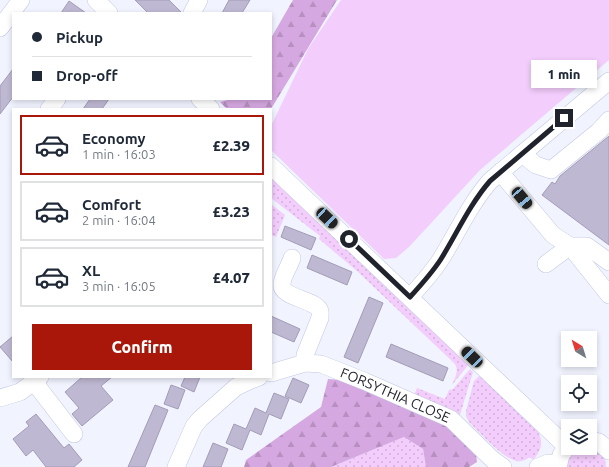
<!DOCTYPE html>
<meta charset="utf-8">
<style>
:root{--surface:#fff;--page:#f6f6f7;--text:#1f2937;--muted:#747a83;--line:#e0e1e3;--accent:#a9170a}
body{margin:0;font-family:Ubuntu,sans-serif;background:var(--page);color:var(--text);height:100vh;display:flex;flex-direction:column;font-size:15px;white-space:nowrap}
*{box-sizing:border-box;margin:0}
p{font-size:13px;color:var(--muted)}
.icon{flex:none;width:22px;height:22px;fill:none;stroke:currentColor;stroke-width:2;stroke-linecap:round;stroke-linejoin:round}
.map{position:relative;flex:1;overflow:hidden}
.drawer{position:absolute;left:12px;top:108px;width:260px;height:270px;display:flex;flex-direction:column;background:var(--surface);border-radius:0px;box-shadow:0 2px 6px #0003}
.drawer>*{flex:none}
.guide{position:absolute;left:12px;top:12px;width:260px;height:88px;border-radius:0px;box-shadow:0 2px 6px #0003;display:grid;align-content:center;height:88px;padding:0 20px;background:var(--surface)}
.needle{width:26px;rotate:322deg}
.controls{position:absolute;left:561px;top:331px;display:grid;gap:8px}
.controls a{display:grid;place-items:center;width:36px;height:36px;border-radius:0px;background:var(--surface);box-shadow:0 2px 6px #0003;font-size:20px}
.end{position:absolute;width:18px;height:18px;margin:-9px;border:5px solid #20222c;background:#fff;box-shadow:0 0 0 2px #fff}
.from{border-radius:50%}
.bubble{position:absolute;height:28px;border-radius:0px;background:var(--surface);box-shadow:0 2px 6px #0003;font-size:13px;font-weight:800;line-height:28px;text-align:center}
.car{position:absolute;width:12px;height:24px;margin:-12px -6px;border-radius:5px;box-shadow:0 0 3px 1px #0007;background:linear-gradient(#222 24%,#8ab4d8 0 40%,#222 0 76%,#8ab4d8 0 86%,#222 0)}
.guide b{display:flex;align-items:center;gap:14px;height:38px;font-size:15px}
.guide b+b{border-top:1px solid var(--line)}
.guide i{width:10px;height:10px;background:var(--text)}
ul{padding:7px 0 0;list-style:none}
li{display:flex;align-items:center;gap:12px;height:60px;margin:0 8px 6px;padding:0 12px;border:2px solid var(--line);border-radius:0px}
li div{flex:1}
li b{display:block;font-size:15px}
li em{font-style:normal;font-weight:800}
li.active{border-color:var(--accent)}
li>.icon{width:36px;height:36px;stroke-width:1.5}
.cta{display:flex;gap:8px;margin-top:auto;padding:8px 20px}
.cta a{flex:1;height:46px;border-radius:0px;background:var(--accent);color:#fff;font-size:16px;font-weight:800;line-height:46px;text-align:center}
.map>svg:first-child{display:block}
</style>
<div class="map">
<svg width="609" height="467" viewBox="0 0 609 467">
<defs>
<pattern id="grass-dots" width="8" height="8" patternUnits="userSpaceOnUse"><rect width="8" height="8" fill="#f3cdfc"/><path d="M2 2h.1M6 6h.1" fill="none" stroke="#d0b0d8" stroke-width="1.8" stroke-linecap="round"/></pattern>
<pattern id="forest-firs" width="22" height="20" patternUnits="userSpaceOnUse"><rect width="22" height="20" fill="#d6a8e1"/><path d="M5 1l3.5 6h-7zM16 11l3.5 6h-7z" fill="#b790c1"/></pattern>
</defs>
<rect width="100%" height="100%" fill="#f1f4ff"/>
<!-- grass -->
<g fill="url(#grass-dots)">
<path d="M 271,175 L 469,364 L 452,385 C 455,377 460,370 454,363 L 357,271 L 319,239 L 320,236 L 271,198 Z"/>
<path d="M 271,204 L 285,215 L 276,237 L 271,235 Z"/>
<path d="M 470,369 L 473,372 L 459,418 L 414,396 L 417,388 L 445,399 L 449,390 L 453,389 Z"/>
<path d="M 479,376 L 484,378 L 535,427 C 544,440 543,448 533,460 L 530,457 C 526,460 521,462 516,461 C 503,458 479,432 469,422 L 466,416 L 466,411 L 474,381 Z"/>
<path d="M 404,437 L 423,449 L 426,467 L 331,467 Z"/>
<path d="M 590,447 C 600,452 606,455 606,467 L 567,467 C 567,451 576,448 590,448 Z"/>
</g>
<!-- forest -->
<g fill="url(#forest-firs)">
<path d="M 293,0 L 337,0 L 271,109 L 227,109 L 220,102 L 231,99 L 271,99 L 271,38 Z"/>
<path d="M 328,379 L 341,380 L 438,420 L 454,430 L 476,453 L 477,462 L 469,467 L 426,467 L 423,449 L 404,437 L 331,467 L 244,467 L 246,460 L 321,407 Z"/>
</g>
<!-- park -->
<path fill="#f3cdfc" d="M 341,0 L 609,0 L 609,60 L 480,170 L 409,247 L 396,258 L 384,259 L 271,150 L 271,126 L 308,49 Z"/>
<!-- building -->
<g fill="#bfb8d3" stroke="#a29cb6">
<path d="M 135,0 L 169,0 L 182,13 L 148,13 Z"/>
<path d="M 229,0 L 250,0 L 242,13 L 222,13 Z"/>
<path d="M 69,1 L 86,13 L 61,13 Z"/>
<path d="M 13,69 L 13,97 L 0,114 L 0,86 Z"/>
<path d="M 90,99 L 109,99 L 102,109 L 83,109 Z"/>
<path d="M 609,136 L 609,245 L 542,195 L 552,182 L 555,184 L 560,176 Z"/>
<path d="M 285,226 L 316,238 L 311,250 L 281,237 Z"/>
<path d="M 312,255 L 352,272 L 347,285 L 307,268 Z"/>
<path d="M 369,297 L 383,303 L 358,363 L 344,357 Z"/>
<path d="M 271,316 L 300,329 L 294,342 L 271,332 Z"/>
<path d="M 13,336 L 13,362 L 0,347 Z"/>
<path d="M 391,344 L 448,368 L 443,381 L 386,357 Z"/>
<path d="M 82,377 L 112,377 L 101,386 L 113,400 L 82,426 L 72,414 L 79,408 L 65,392 Z"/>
<path d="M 185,377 L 200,377 L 194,392 L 181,386 Z"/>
<path d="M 293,378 L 309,385 L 301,403 L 285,396 Z"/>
<path d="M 171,385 L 185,390 L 178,409 L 164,404 Z"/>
<path d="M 274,393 L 289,399 L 281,419 L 269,414 L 261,435 L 250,430 L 242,450 L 226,443 L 234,424 L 246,429 L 255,408 L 266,413 Z"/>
<path d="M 155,405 L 168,410 L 145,467 L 128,467 Z"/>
<path d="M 36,414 L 64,448 L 69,444 L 82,460 L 74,467 L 46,467 L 33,450 L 26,456 L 13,439 L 29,426 L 26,422 Z"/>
<path d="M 213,443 L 228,449 L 221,467 L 203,467 Z"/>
</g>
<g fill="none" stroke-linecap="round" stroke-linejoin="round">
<!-- minor casing -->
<g stroke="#c0c7e2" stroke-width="18">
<g id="minor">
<path d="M 96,0 L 109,13"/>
<path d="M 192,13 L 199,0"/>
<path d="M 0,28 L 21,0"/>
<path d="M 200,99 L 211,109"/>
<path d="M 49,109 L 57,99"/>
<path d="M 522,154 L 536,165 L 551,170 L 599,131 L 609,120"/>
<path d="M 271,166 L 567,447"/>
<path d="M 500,172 L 553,235 L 570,246 L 609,295"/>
<path d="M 292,258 C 290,265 282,277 282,284 C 280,297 312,299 319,309 C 321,311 320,314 320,318 L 305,355 L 305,363"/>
<path d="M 546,264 L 570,246 L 587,246 L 609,262"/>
<path d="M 410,297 C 421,285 432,273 441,259 C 457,233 470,204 490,181 L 609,81"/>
<path id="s1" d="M 271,373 L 305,363 L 321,364 L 364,381 L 451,419 L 492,459 L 503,467"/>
<path d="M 34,382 L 74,434"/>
<path d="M 0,398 L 20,392 L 40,377"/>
<path d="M 590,440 L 599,442 L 609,451"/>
<path d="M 176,467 L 194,426 L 200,419 L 236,387 L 251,380 L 259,377"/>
<path d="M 538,467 L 548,463 L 558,464"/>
<path d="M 558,467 L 561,455 L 568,446"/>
</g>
</g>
<!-- minor -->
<use href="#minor" stroke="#fff" stroke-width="17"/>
</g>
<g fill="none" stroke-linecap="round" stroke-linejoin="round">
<!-- route -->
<path stroke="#20222c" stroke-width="5" d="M 349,239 L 410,297 C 421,285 432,273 441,259 C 457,233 470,204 490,181 L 564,118"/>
</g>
<g text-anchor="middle" stroke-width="3" stroke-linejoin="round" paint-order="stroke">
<!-- street labels -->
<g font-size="14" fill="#20222c" stroke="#f1f4ff">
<text dy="5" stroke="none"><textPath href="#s1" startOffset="132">FORSYTHIA CLOSE</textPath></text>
</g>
</g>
</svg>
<div class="controls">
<a><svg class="needle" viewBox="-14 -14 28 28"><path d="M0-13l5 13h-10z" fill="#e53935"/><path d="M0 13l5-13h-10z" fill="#747a83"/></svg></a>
<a><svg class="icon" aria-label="locate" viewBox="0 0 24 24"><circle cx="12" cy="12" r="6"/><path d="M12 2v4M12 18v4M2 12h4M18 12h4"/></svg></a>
<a><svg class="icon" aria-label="layers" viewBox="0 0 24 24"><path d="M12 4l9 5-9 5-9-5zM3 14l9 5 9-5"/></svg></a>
</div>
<i class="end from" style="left:349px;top:239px"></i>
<i class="end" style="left:564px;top:118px"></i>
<div class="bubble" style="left:531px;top:60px;width:66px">1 min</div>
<i class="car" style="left:522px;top:198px;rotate:140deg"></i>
<i class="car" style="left:327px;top:218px;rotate:133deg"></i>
<i class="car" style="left:472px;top:357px;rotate:314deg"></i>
<div class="guide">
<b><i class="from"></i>Pickup</b>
<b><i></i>Drop-off</b>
</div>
<section class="drawer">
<ul>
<li class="active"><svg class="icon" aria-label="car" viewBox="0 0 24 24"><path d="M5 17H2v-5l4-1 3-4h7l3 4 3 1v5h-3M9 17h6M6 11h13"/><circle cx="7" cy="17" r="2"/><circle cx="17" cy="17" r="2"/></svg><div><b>Economy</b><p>1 min · 16:03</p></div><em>£2.39</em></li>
<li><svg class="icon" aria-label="car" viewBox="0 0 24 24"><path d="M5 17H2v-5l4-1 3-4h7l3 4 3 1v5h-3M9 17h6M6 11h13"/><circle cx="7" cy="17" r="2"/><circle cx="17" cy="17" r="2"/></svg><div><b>Comfort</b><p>2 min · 16:04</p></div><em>£3.23</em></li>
<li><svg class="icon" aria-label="car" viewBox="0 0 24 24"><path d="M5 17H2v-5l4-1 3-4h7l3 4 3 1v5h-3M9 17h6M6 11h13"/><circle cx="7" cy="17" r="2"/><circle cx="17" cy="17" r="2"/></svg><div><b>XL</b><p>3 min · 16:05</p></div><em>£4.07</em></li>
</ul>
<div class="cta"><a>Confirm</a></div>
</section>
</div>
